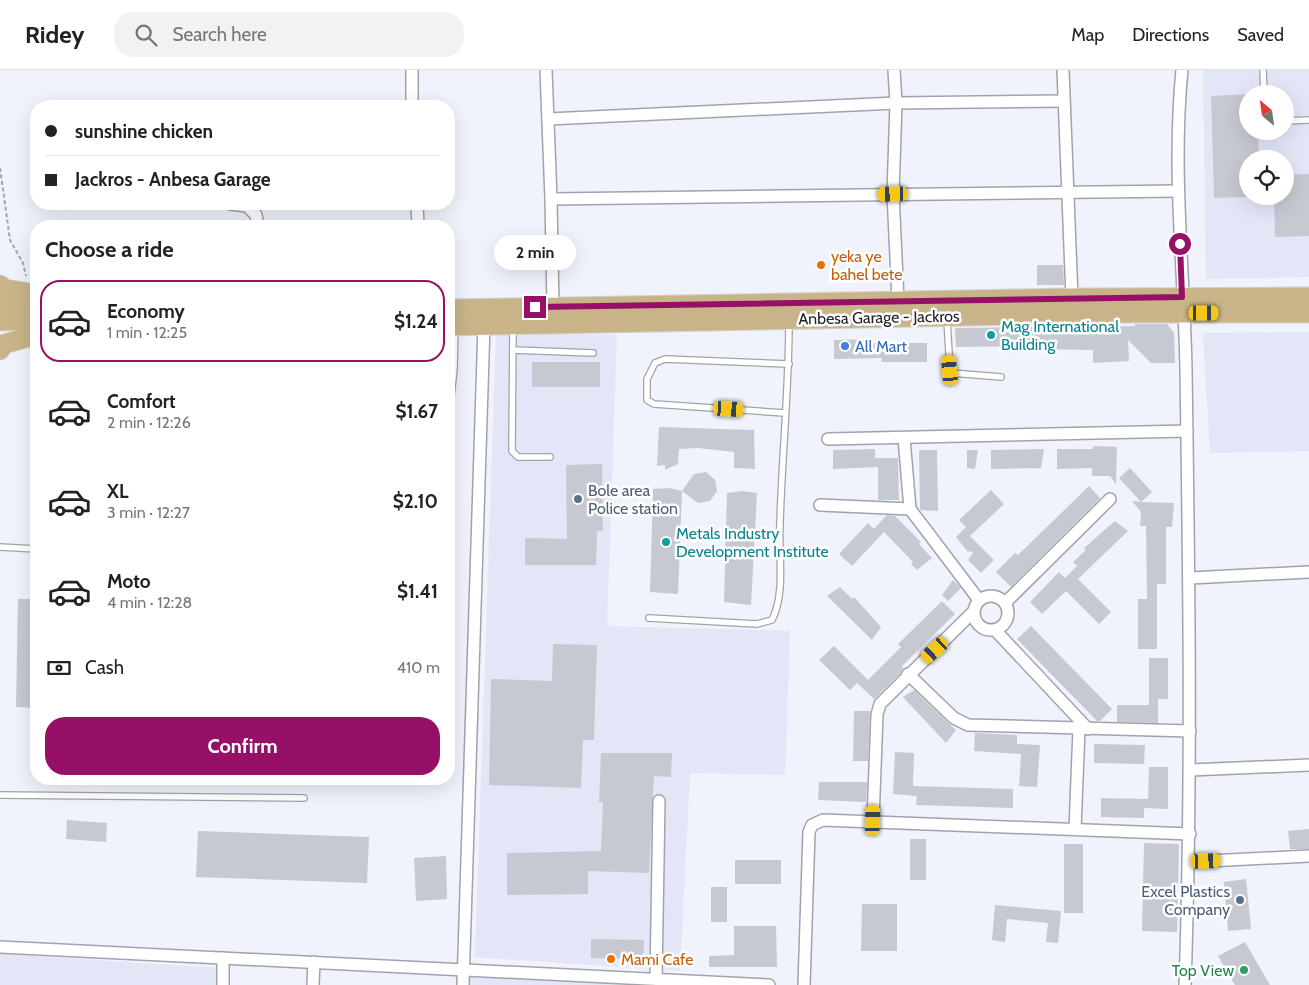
<!DOCTYPE html>
<meta charset="utf-8">
<style>
:root{--surface:#fff;--page:#f2f2f2;--text:#222;--muted:#767676;--line:#e0e0e0;--accent:#961067}
body{margin:0;font-family:Cabin,sans-serif;background:var(--page);color:var(--text);height:100vh;display:flex;flex-direction:column;font-size:19px;white-space:nowrap}
*{box-sizing:border-box;margin:0}
p{font-size:16px;color:var(--muted)}
.icon{flex:none;width:28px;height:28px;fill:none;stroke:currentColor;stroke-width:2;stroke-linecap:round;stroke-linejoin:round}
.map{position:relative;flex:1;overflow:hidden}
.panel{position:absolute;left:30px;top:150px;width:425px;height:565px;display:flex;flex-direction:column;background:var(--surface);border-radius:20px;box-shadow:0 5px 20px #0002}
.panel>*{flex:none}
.guide{position:absolute;left:30px;top:30px;width:425px;height:110px;border-radius:20px;box-shadow:0 5px 20px #0002;display:grid;align-content:center;height:110px;padding:0 15px;background:var(--surface)}
.needle{width:32px;rotate:331deg}
.tools{position:absolute;left:1239px;top:15px;display:grid;gap:10px}
.tools a{display:grid;place-items:center;width:55px;height:55px;border-radius:50%;background:var(--surface);box-shadow:0 5px 20px #0002;font-size:25px}
.end{position:absolute;width:22px;height:22px;margin:-11px;border:6px solid #961067;background:#fff;box-shadow:0 0 0 2px #fff}
.from{border-radius:50%}
.bubble{position:absolute;height:35px;border-radius:18px;background:var(--surface);box-shadow:0 5px 20px #0002;font-size:16px;font-weight:700;line-height:35px;text-align:center}
.car{position:absolute;width:15px;height:30px;margin:-15px -8px;border-radius:6px;box-shadow:0 0 4px 1px #0007;background:linear-gradient(#f5c518 24%,#345 0 40%,#f5c518 0 76%,#345 0 86%,#f5c518 0)}
.guide b{display:flex;align-items:center;gap:18px;height:48px;font-size:19px}
.guide b+b{border-top:1px solid var(--line)}
.guide i{width:12px;height:12px;background:var(--text)}
ul{padding:0;list-style:none}
li{display:flex;align-items:center;gap:15px;height:82px;margin:0 10px 8px;padding:0 5px;border:2px solid transparent;border-radius:20px}
li div{flex:1}
li b{display:block;font-size:19px}
li em{font-style:normal;font-weight:700}
li.current{border-color:var(--accent)}
li>.icon{width:45px;height:45px;stroke-width:1.5}
h2{padding:0 15px;font-size:22px;line-height:60px}
.pay{display:flex;align-items:center;gap:12px;height:55px;padding:0 15px;font-size:19px}
.pay p{margin-inline-start:auto}
.cta{display:flex;gap:10px;margin-top:auto;padding:10px 15px}
.cta a{flex:1;height:58px;border-radius:20px;background:var(--accent);color:#fff;font-size:20px;font-weight:700;line-height:58px;text-align:center}
header{display:flex;align-items:center;gap:30px;box-sizing:border-box;height:70px;padding:0 25px;background:var(--surface);border-bottom:1px solid var(--line)}
header strong{font-size:24px}
nav{display:flex;gap:28px;margin-inline-start:auto;font-size:18px}
.search{width:350px;height:45px;background:var(--page);display:flex;align-items:center;gap:12px;box-sizing:border-box;padding:0 18px;border-radius:20px;color:var(--muted);font-size:19px}
.map>svg:first-child{display:block}
</style>
<header>
<strong>Ridey</strong>
<div class="search"><svg class="icon" aria-label="search" viewBox="0 0 24 24"><circle cx="10" cy="10" r="6"/><path d="M15 15l6 6"/></svg>Search here</div>
<nav><a>Map</a><a>Directions</a><a>Saved</a></nav>
</header>
<div class="map">
<svg width="1309" height="915" viewBox="0 0 1309 915">
<rect width="100%" height="100%" fill="#f0f2fc"/>
<!-- built -->
<g fill="#e2e6f7" fill-rule="evenodd">
<path d="M 1203,0 L 1309,0 L 1309,207 L 1206,209 ZM 1248,24 L 1285,24 L 1285,61 L 1248,61 ZM 1248,89 L 1285,89 L 1285,126 L 1248,126 Z"/>
<path d="M 496,262 L 617,265 L 607,556 L 790,561 L 785,705 L 690,703 L 680,901 L 475,887 Z"/>
<path d="M 1309,262 L 1309,381 L 1210,383 L 1203,263 Z"/>
<path d="M 0,884 L 219,898 L 218,915 L 0,915 Z"/>
<path d="M 470,907 L 625,915 L 469,915 Z"/>
</g>
<!-- building -->
<g fill="#c7c9d2">
<path d="M 1248,24 L 1248,61 L 1258,61 L 1259,89 L 1248,89 L 1248,127 L 1214,128 L 1211,26 Z"/>
<path d="M 1309,104 L 1309,166 L 1275,167 L 1274,126 L 1285,126 L 1285,105 Z"/>
<path d="M 1037,195 L 1063,195 L 1064,215 L 1037,215 Z"/>
<path d="M 1135,254 L 1167,254 L 1174,263 L 1175,293 L 1151,293 L 1128,270 L 1129,291 L 1093,293 L 1093,280 L 1032,279 L 1032,276 L 956,277 L 955,258 L 1135,256 Z"/>
<path d="M 872,269 L 872,273 L 927,273 L 927,292 L 881,292 L 882,288 L 834,289 L 834,270 Z"/>
<rect x="532" y="292" width="68" height="25"/>
<path d="M 659,357 L 754,360 L 755,399 L 734,398 L 734,382 L 698,378 L 679,379 L 678,394 L 665,400 L 665,395 L 657,396 Z"/>
<path d="M 1093,376 L 1117,377 L 1116,414 L 1110,406 L 1092,406 L 1092,398 L 1057,399 L 1057,379 L 1093,379 Z"/>
<path d="M 875,379 L 875,388 L 898,388 L 899,430 L 878,430 L 878,397 L 833,399 L 833,380 Z"/>
<path d="M 1044,379 L 1041,398 L 991,399 L 991,380 Z"/>
<path d="M 919,380 L 937,380 L 938,441 L 920,440 Z"/>
<path d="M 967,380 L 978,380 L 975,399 L 967,398 Z"/>
<path d="M 602,394 L 603,461 L 597,461 L 596,495 L 525,495 L 525,468 L 567,469 L 566,395 Z"/>
<path d="M 1130,398 L 1152,422 L 1141,432 L 1174,433 L 1172,457 L 1166,457 L 1166,514 L 1157,514 L 1157,579 L 1138,579 L 1138,529 L 1147,529 L 1146,456 L 1140,456 L 1141,442 L 1132,431 L 1141,432 L 1119,408 Z"/>
<path d="M 706,402 L 715,410 L 717,421 L 710,431 L 698,433 L 682,421 L 678,524 L 650,522 L 653,419 L 669,418 L 682,421 L 694,404 Z"/>
<path d="M 1089,416 L 1100,428 L 1011,517 L 996,502 L 1015,483 L 1018,485 Z"/>
<path d="M 991,420 L 1004,434 L 970,466 L 994,490 L 981,503 L 968,490 L 973,483 L 970,481 L 968,482 L 956,467 L 966,457 L 959,450 Z"/>
<path d="M 743,421 L 757,423 L 751,535 L 724,532 L 727,423 Z"/>
<path d="M 887,445 L 895,446 L 921,472 L 919,474 L 932,488 L 917,500 L 911,494 L 913,492 L 884,462 L 852,496 L 839,484 L 868,453 L 874,459 Z"/>
<path d="M 1115,451 L 1128,461 L 1078,509 L 1111,542 L 1099,554 L 1066,521 L 1042,544 L 1030,532 L 1059,502 L 1065,508 L 1077,496 L 1073,492 L 1086,480 L 1084,478 Z"/>
<path d="M 953,510 L 961,518 L 948,531 L 942,525 Z"/>
<path d="M 840,517 L 852,529 L 854,527 L 881,557 L 872,570 L 827,526 Z"/>
<path d="M 18,529 L 36,529 L 36,638 L 16,637 Z"/>
<path d="M 942,531 L 955,544 L 902,596 L 903,598 L 901,603 L 874,629 L 857,613 L 850,620 L 819,590 L 834,576 L 868,610 L 901,577 L 898,574 Z"/>
<path d="M 1031,556 L 1112,639 L 1100,651 L 1097,651 L 1017,569 Z"/>
<path d="M 553,574 L 597,575 L 594,670 L 583,670 L 581,718 L 489,715 L 491,609 L 552,611 Z"/>
<path d="M 1149,588 L 1168,588 L 1168,629 L 1158,629 L 1158,653 L 1117,652 L 1117,635 L 1149,635 Z"/>
<path d="M 914,620 L 956,660 L 946,673 L 903,627 Z"/>
<path d="M 854,641 L 870,641 L 868,691 L 853,691 Z"/>
<path d="M 975,663 L 1017,665 L 1017,674 L 1040,675 L 1037,717 L 1019,716 L 1021,684 L 974,681 Z"/>
<path d="M 1094,674 L 1145,675 L 1144,694 L 1094,693 Z"/>
<path d="M 895,682 L 914,683 L 913,716 L 1013,719 L 1013,738 L 916,735 L 917,726 L 893,724 Z"/>
<path d="M 601,683 L 672,683 L 671,707 L 654,706 L 649,803 L 588,801 L 588,824 L 507,825 L 507,783 L 601,781 L 603,732 L 599,732 Z"/>
<path d="M 1149,697 L 1168,697 L 1168,739 L 1144,738 L 1144,748 L 1101,747 L 1101,728 L 1148,729 Z"/>
<path d="M 819,712 L 867,712 L 866,732 L 818,730 Z"/>
<path d="M 67,750 L 107,753 L 106,772 L 66,769 Z"/>
<path d="M 1309,759 L 1309,779 L 1290,779 L 1288,761 Z"/>
<path d="M 198,761 L 369,767 L 367,813 L 196,807 Z"/>
<rect x="910" y="769" width="16" height="41"/>
<path d="M 1144,773 L 1179,774 L 1177,862 L 1142,861 Z"/>
<rect x="1064" y="774" width="19" height="69"/>
<path d="M 446,786 L 447,829 L 416,831 L 414,788 Z"/>
<rect x="735" y="790" width="46" height="24"/>
<path d="M 1246,809 L 1251,859 L 1228,861 L 1224,812 Z"/>
<rect x="711" y="817" width="16" height="35"/>
<path d="M 862,834 L 897,834 L 897,881 L 861,881 Z"/>
<path d="M 995,835 L 1061,841 L 1058,873 L 1046,872 L 1048,853 L 1007,849 L 1005,872 L 992,870 Z"/>
<path d="M 734,856 L 776,856 L 777,897 L 709,897 L 709,886 L 734,885 Z"/>
<path d="M 591,869 L 644,870 L 643,889 L 591,888 Z"/>
<path d="M 1245,872 L 1270,915 L 1235,915 L 1218,886 Z"/>
</g>
<g fill="none" stroke-linecap="round" stroke-linejoin="round">
<!-- service casing -->
<g stroke="#a1a3ac" stroke-width="8">
<g id="service">
<path d="M 1263,0 L 1264,24"/>
<path d="M 1285,51 L 1309,50"/>
<path d="M 947,250 L 950,300 L 952,303 L 1001,307"/>
<path d="M 513,257 L 512,381 L 518,387 L 550,387"/>
<path d="M 513,280 L 593,283"/>
<path d="M 785,343 L 654,334 L 647,330 L 647,309 L 655,293 L 665,289 L 789,294"/>
<path d="M 449,344 L 454,299 L 455,259"/>
<path d="M 0,477 L 36,479"/>
<path d="M 649,548 L 757,554 L 772,550 C 786,522 778,484 780,453 C 782,385 789,318 789,251"/>
<path d="M 0,725 L 304,728"/>
</g>
</g>
<!-- minor casing -->
<g stroke="#a1a3ac" stroke-width="14">
<g id="minor">
<path d="M 412,0 L 412,36"/>
<path d="M 546,0 L 551,129 L 553,237"/>
<path d="M 894,0 L 896,33 L 893,124 L 898,230"/>
<path d="M 1063,0 L 1072,228"/>
<path d="M 1182,0 C 1172,100 1184,199 1186,299 C 1189,504 1192,709 1185,915"/>
<path d="M 548,49 L 896,33 L 1064,31"/>
<path d="M 551,129 L 1178,121"/>
<path d="M 230,134 L 247,136 L 256,145 L 258,156"/>
<path d="M 417,134 L 418,156"/>
<path d="M 904,368 L 910,439 L 979,530"/>
<path d="M 828,369 L 1187,361"/>
<path d="M 820,435 L 910,439"/>
<path d="M 1190,508 L 1309,502"/>
<circle cx="991" cy="543" r="17"/>
<path d="M 1005,533 L 1110,429"/>
<path d="M 995,560 L 1088,659"/>
<path d="M 908,604 L 954,648 L 968,655 L 1190,661"/>
<path d="M 1190,700 L 1309,695"/>
<path d="M 873,750 L 877,645 L 880,634 L 973,542"/>
<path d="M 1075,759 L 1079,659"/>
<path d="M 1189,792 L 1309,786"/>
<path d="M 0,877 L 769,915"/>
<path d="M 656,909 L 659,731"/>
<path d="M 223,915 L 223,888"/>
<path d="M 313,915 L 314,892"/>
<path d="M 463,915 L 484,255"/>
<path d="M 804,915 L 809,762 L 812,755 L 823,750 L 1190,764"/>
</g>
</g>
<!-- primary casing -->
<g stroke="#d3d3d3" stroke-width="21">
<g id="primary">
<path d="M 0,215 L 5,219 L 36,224"/>
<path d="M 0,236 L 36,235"/>
<path d="M 449,239 L 1072,228 L 1309,227"/>
<path d="M 0,251 L 36,250"/>
<path d="M 449,256 L 1126,243 L 1309,243"/>
<path d="M 0,280 L 4,274 L 36,265"/>
</g>
</g>
<!-- path -->
<path stroke="#a4a6ad" stroke-width="2" stroke-dasharray="4 2.5" stroke-linecap="butt" d="M 0,98 L 10,170 L 23,193 L 26,206"/>
<!-- service -->
<use href="#service" stroke="#fff" stroke-width="5.5"/>
<!-- minor -->
<use href="#minor" stroke="#fff" stroke-width="11"/>
<!-- primary -->
<use href="#primary" stroke="#c8b488" stroke-width="19"/>
</g>
<g fill="none" stroke-linecap="round" stroke-linejoin="round">
<!-- route -->
<path stroke="#961067" stroke-width="6" d="M 535,237 L 1182,227 L 1180,174"/>
</g>
<!-- markers -->
<g fill="#e8710a" stroke="#fff" stroke-width="2">
<circle cx="821" cy="195" r="5"/>
<circle cx="611" cy="889" r="5"/>
</g>
<g fill="#0f9aa8" stroke="#fff" stroke-width="2">
<circle cx="991" cy="265" r="5"/>
<circle cx="666" cy="472" r="5"/>
</g>
<circle fill="#3f7fe0" stroke="#fff" stroke-width="2" cx="845" cy="276" r="5"/>
<g fill="#5c6f8a" stroke="#fff" stroke-width="2">
<circle cx="578" cy="429" r="5"/>
<circle cx="1240" cy="830" r="5"/>
</g>
<circle fill="#2e9e5b" stroke="#fff" stroke-width="2" cx="1244" cy="900" r="5"/>
<g text-anchor="middle" stroke-width="5" stroke-linejoin="round" paint-order="stroke">
<!-- food labels -->
<g font-size="16" fill="#c56008" stroke="#fff" text-anchor="start">
<text x="831" y="192">yeka ye<tspan x="831" dy="18">bahel bete</tspan></text>
<text x="621" y="895">Mami Cafe</text>
</g>
<!-- street labels -->
<g font-size="16" fill="#212125" stroke="#fff">
<text transform="translate(879 247) rotate(-1)" y="6">Anbesa Garage - Jackros</text>
</g>
<!-- culture labels -->
<g font-size="16" fill="#0d838f" stroke="#fff" text-anchor="start">
<text x="1001" y="262">Mag International<tspan x="1001" dy="18">Building</tspan></text>
<text x="676" y="469">Metals Industry<tspan x="676" dy="18">Development Institute</tspan></text>
</g>
<!-- shop labels -->
<g font-size="16" fill="#366cbe" stroke="#fff" text-anchor="start">
<text x="855" y="282">All Mart</text>
</g>
<!-- service labels -->
<g font-size="16" fill="#4e5e75" stroke="#fff" text-anchor="start">
<text x="588" y="426">Bole area<tspan x="588" dy="18">Police station</tspan></text>
<text x="1230" y="827" text-anchor="end">Excel Plastics<tspan x="1230" dy="18">Company</tspan></text>
</g>
<!-- leisure labels -->
<g font-size="16" fill="#27864d" stroke="#fff" text-anchor="end">
<text x="1234" y="906">Top View</text>
</g>
</g>
</svg>
<div class="tools">
<a><svg class="needle" viewBox="-14 -14 28 28"><path d="M0-13l5 13h-10z" fill="#e53935"/><path d="M0 13l5-13h-10z" fill="#767676"/></svg></a>
<a><svg class="icon" aria-label="locate" viewBox="0 0 24 24"><circle cx="12" cy="12" r="6"/><path d="M12 2v4M12 18v4M2 12h4M18 12h4"/></svg></a>
</div>
<i class="end from" style="left:1180px;top:174px"></i>
<i class="end" style="left:535px;top:237px"></i>
<div class="bubble" style="left:494px;top:165px;width:82px">2 min</div>
<i class="car" style="left:893px;top:124px;rotate:269deg"></i>
<i class="car" style="left:1204px;top:243px;rotate:90deg"></i>
<i class="car" style="left:950px;top:300px;rotate:355deg"></i>
<i class="car" style="left:729px;top:339px;rotate:93deg"></i>
<i class="car" style="left:935px;top:580px;rotate:228deg"></i>
<i class="car" style="left:873px;top:750px;rotate:2deg"></i>
<i class="car" style="left:1206px;top:791px;rotate:88deg"></i>
<div class="guide">
<b><i class="from"></i>sunshine chicken</b>
<b><i></i>Jackros - Anbesa Garage</b>
</div>
<section class="panel">
<h2>Choose a ride</h2>
<ul>
<li class="current"><svg class="icon" aria-label="car" viewBox="0 0 24 24"><path d="M5 17H2v-5l4-1 3-4h7l3 4 3 1v5h-3M9 17h6M6 11h13"/><circle cx="7" cy="17" r="2"/><circle cx="17" cy="17" r="2"/></svg><div><b>Economy</b><p>1 min · 12:25</p></div><em>$1.24</em></li>
<li><svg class="icon" aria-label="car" viewBox="0 0 24 24"><path d="M5 17H2v-5l4-1 3-4h7l3 4 3 1v5h-3M9 17h6M6 11h13"/><circle cx="7" cy="17" r="2"/><circle cx="17" cy="17" r="2"/></svg><div><b>Comfort</b><p>2 min · 12:26</p></div><em>$1.67</em></li>
<li><svg class="icon" aria-label="car" viewBox="0 0 24 24"><path d="M5 17H2v-5l4-1 3-4h7l3 4 3 1v5h-3M9 17h6M6 11h13"/><circle cx="7" cy="17" r="2"/><circle cx="17" cy="17" r="2"/></svg><div><b>XL</b><p>3 min · 12:27</p></div><em>$2.10</em></li>
<li><svg class="icon" aria-label="car" viewBox="0 0 24 24"><path d="M5 17H2v-5l4-1 3-4h7l3 4 3 1v5h-3M9 17h6M6 11h13"/><circle cx="7" cy="17" r="2"/><circle cx="17" cy="17" r="2"/></svg><div><b>Moto</b><p>4 min · 12:28</p></div><em>$1.41</em></li>
</ul>
<div class="pay"><svg class="icon" aria-label="cash" viewBox="0 0 24 24"><path d="M3 7h18v10H3z"/><circle cx="12" cy="12" r="2"/></svg>Cash<p>410 m</p></div>
<div class="cta"><a>Confirm</a></div>
</section>
</div>
